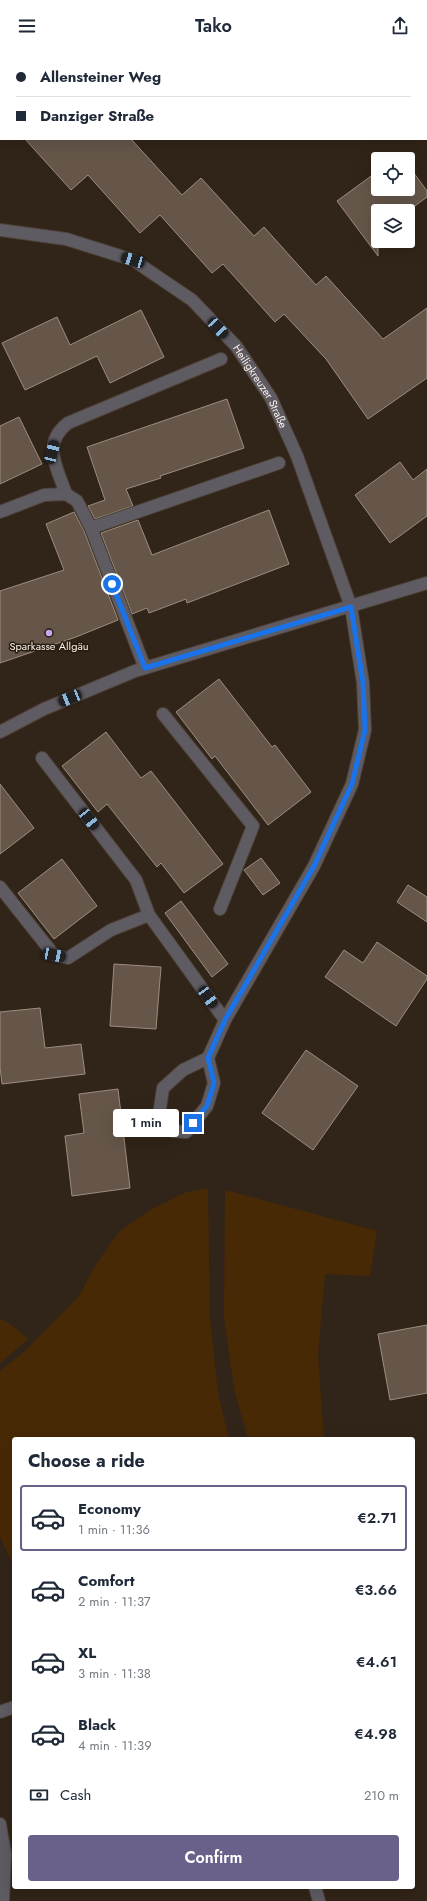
<!DOCTYPE html>
<meta charset="utf-8">
<style>
:root{--surface:#fff;--page:#f6f6f7;--text:#1f2937;--muted:#747a83;--line:#e0e1e3;--accent:#6a618a}
body{margin:0;font-family:Jost,sans-serif;background:var(--page);color:var(--text);height:100vh;display:flex;flex-direction:column;font-size:15px;white-space:nowrap}
*{box-sizing:border-box;margin:0}
p{font-size:13px;color:var(--muted)}
.icon{flex:none;width:22px;height:22px;fill:none;stroke:currentColor;stroke-width:2;stroke-linecap:round;stroke-linejoin:round}
.map{position:relative;flex:1;overflow:hidden}
.side{position:absolute;left:12px;top:1385px;width:403px;height:452px;display:flex;flex-direction:column;background:var(--surface);border-radius:4px;box-shadow:0 4px 16px #0002}
.side>*{flex:none}
.top-card{position:absolute;left:0px;top:0px;width:427px;height:88px;box-shadow:0 4px 16px #0002;display:grid;align-content:center;height:88px;padding:0 16px;background:var(--surface)}
.fabs{position:absolute;left:371px;top:100px;display:grid;gap:8px}
.fabs a{display:grid;place-items:center;width:44px;height:44px;border-radius:4px;background:var(--surface);box-shadow:0 4px 16px #0002;font-size:20px}
.end{position:absolute;width:18px;height:18px;margin:-9px;border:5px solid #1a73e8;background:#fff;box-shadow:0 0 0 2px #fff}
.from{border-radius:50%}
.bubble{position:absolute;height:28px;border-radius:4px;background:var(--surface);box-shadow:0 4px 16px #0002;font-size:13px;font-weight:600;line-height:28px;text-align:center}
.car{position:absolute;width:12px;height:24px;margin:-12px -6px;border-radius:5px;box-shadow:0 0 3px 1px #0007;background:linear-gradient(#222 24%,#8ab4d8 0 40%,#222 0 76%,#8ab4d8 0 86%,#222 0)}
.top-card b{display:flex;align-items:center;gap:14px;height:38px;font-size:15px}
.top-card b+b{border-top:1px solid var(--line)}
.top-card i{width:10px;height:10px;background:var(--text)}
ul{padding:0;list-style:none}
li{display:flex;align-items:center;gap:12px;height:66px;margin:0 8px 6px;padding:0 8px;border:2px solid transparent;border-radius:4px}
li div{flex:1}
li b{display:block;font-size:15px}
li em{font-style:normal;font-weight:600}
li.on{border-color:var(--accent)}
li>.icon{width:36px;height:36px;stroke-width:1.5}
h2{padding:0 16px;font-size:18px;line-height:48px}
.pay{display:flex;align-items:center;gap:10px;height:44px;padding:0 16px;font-size:15px}
.pay p{margin-inline-start:auto}
.action{display:flex;gap:8px;margin-top:auto;padding:8px 16px}
.action a{flex:1;height:46px;border-radius:4px;background:var(--accent);color:#fff;font-size:16px;font-weight:600;line-height:46px;text-align:center}
header{display:flex;justify-content:space-between;align-items:center;height:52px;padding:0 16px;background:var(--surface);font-size:18px;font-weight:600}
.map>svg:first-child{display:block}
</style>
<header><svg class="icon" aria-label="menu" viewBox="0 0 24 24"><path d="M4 6h16M4 12h16M4 18h16"/></svg>Tako<svg class="icon" aria-label="share" viewBox="0 0 24 24"><path d="M12 15V3M7 8l5-5 5 5M5 13v7h14v-7"/></svg></header>
<div class="map">
<svg width="427" height="1849" viewBox="0 0 427 1849">
<rect width="100%" height="100%" fill="#312418"/>
<!-- green -->
<g fill="#482906">
<path d="M 208,1136 L 210,1266 L 218,1341 L 229,1387 L 14,1387 L 14,1515 L 0,1485 L 0,1319 L 25,1299 L 79,1244 L 96,1212 L 120,1179 L 150,1158 L 184,1141 Z"/>
<path d="M 225,1138 L 377,1179 L 370,1224 L 325,1222 L 318,1303 L 324,1387 L 248,1387 L 234,1337 L 224,1265 Z"/>
<path d="M 0,1267 L 10,1272 L 28,1287 L 0,1311 Z"/>
</g>
<!-- building -->
<g fill="#655649" stroke="#9d8d7f">
<path d="M 25,87 L 131,87 L 182,143 L 201,126 L 254,184 L 264,175 L 316,233 L 326,224 L 383,287 L 427,256 L 427,326 L 368,367 L 326,307 L 284,262 L 275,270 L 223,212 L 212,221 L 160,163 L 140,181 L 88,123 L 71,138 Z"/>
<path d="M 408,113 L 427,139 L 427,145 L 408,159 L 378,159 L 378,204 L 337,149 L 378,119 L 378,137 L 408,137 Z"/>
<path d="M 141,258 L 164,305 L 110,331 L 97,304 L 25,338 L 2,291 L 57,265 L 70,293 Z"/>
<path d="M 227,347 L 244,396 L 160,424 L 161,426 L 126,437 L 133,454 L 95,467 L 88,454 L 105,448 L 87,395 Z"/>
<path d="M 19,365 L 42,412 L 0,432 L 0,374 Z"/>
<path d="M 400,410 L 413,428 L 427,417 L 427,464 L 390,491 L 355,443 Z"/>
<path d="M 269,458 L 289,512 L 187,551 L 186,547 L 149,561 L 147,556 L 132,562 L 101,481 L 138,468 L 152,503 Z"/>
<path d="M 74,460 L 84,479 L 118,568 L 76,585 L 0,611 L 0,539 L 64,518 L 46,472 Z"/>
<path d="M 219,627 L 272,695 L 275,693 L 311,740 L 268,773 L 215,704 L 212,707 L 176,660 Z"/>
<path d="M 106,680 L 141,726 L 151,719 L 223,812 L 184,841 L 161,811 L 157,815 L 107,752 L 98,760 L 62,714 Z"/>
<path d="M 0,732 L 34,776 L 0,802 Z"/>
<path d="M 261,806 L 280,831 L 263,843 L 244,818 Z"/>
<path d="M 62,807 L 97,854 L 54,887 L 18,841 Z"/>
<path d="M 408,833 L 427,845 L 427,870 L 397,850 Z"/>
<path d="M 181,849 L 228,912 L 212,925 L 165,861 Z"/>
<path d="M 377,890 L 427,924 L 427,927 L 396,974 L 325,925 L 344,898 L 363,911 Z"/>
<path d="M 114,912 L 161,915 L 156,977 L 110,974 Z"/>
<path d="M 40,956 L 45,996 L 81,992 L 85,1022 L 2,1032 L 0,1015 L 0,960 Z"/>
<path d="M 306,998 L 358,1034 L 313,1098 L 262,1061 Z"/>
<path d="M 118,1037 L 130,1136 L 72,1144 L 65,1084 L 84,1081 L 79,1042 Z"/>
<path d="M 427,1273 L 427,1341 L 390,1348 L 378,1282 Z"/>
</g>
<g fill="none" stroke-linecap="round" stroke-linejoin="round">
<!-- service casing -->
<g stroke="#4d4135" stroke-width="14">
<g id="service">
<path d="M 66,442 C 57,415 41,392 68,371 L 221,307"/>
<path d="M 91,476 L 279,411"/>
<path d="M 163,662 L 253,774 L 220,857"/>
<path d="M 42,706 L 136,828 L 149,863 L 225,968"/>
<path d="M 0,835 L 54,903 L 68,906 L 111,878 L 149,863"/>
<path d="M 0,1660 L 14,1655"/>
</g>
</g>
<!-- minor casing -->
<g stroke="#4d4135" stroke-width="14">
<g id="minor">
<path d="M 391,0 L 392,1"/>
<path d="M 426,42 L 427,43"/>
<path id="s1" d="M 0,178 L 66,187 L 133,208 L 192,248 L 236,294 L 271,346 L 297,404 L 351,555 L 363,631 L 365,678 L 352,732 L 314,814 L 225,968 L 208,1006 L 183,1018 L 163,1036 L 158,1070 L 173,1079 L 186,1080 L 207,1054 L 214,1031 L 208,1006"/>
<path d="M 0,460 L 44,443 L 66,442 L 77,449 L 91,476 L 145,616"/>
<path d="M 0,680 L 44,657 L 135,619 L 427,531"/>
<path d="M 0,1772 L 5,1802 L 3,1849"/>
<path d="M 315,1835 L 319,1849"/>
</g>
</g>
<!-- service -->
<use href="#service" stroke="#5e5b63" stroke-width="12"/>
<!-- minor -->
<use href="#minor" stroke="#5e5b63" stroke-width="12"/>
</g>
<g fill="none" stroke-linecap="round" stroke-linejoin="round">
<!-- route -->
<path stroke="#1a73e8" stroke-width="5" d="M 112,532 L 145,616 L 351,555 L 363,631 L 365,678 L 352,732 L 314,814 L 225,968 L 208,1006 L 214,1031 L 207,1054 L 193,1071"/>
</g>
<!-- markers -->
<circle fill="#c6a6f0" stroke="#271b0f" stroke-width="1.5" cx="49" cy="581" r="4"/>
<g text-anchor="middle" stroke-width="3" stroke-linejoin="round" paint-order="stroke">
<!-- street labels -->
<g font-size="11" fill="#fbf2ea" stroke="#271b0f">
<text dy="4" stroke="none"><textPath href="#s1" startOffset="319">Heiligkreuzer Straße</textPath></text>
</g>
<!-- poi labels -->
<g font-size="11" fill="#fbf2ea" stroke="#271b0f">
<text x="49" y="598">Sparkasse Allgäu</text>
</g>
</g>
</svg>
<div class="fabs">
<a><svg class="icon" aria-label="locate" viewBox="0 0 24 24"><circle cx="12" cy="12" r="6"/><path d="M12 2v4M12 18v4M2 12h4M18 12h4"/></svg></a>
<a><svg class="icon" aria-label="layers" viewBox="0 0 24 24"><path d="M12 4l9 5-9 5-9-5zM3 14l9 5 9-5"/></svg></a>
</div>
<i class="end from" style="left:112px;top:532px"></i>
<i class="end" style="left:193px;top:1071px"></i>
<div class="bubble" style="left:113px;top:1057px;width:66px">1 min</div>
<i class="car" style="left:133px;top:208px;rotate:287deg"></i>
<i class="car" style="left:218px;top:276px;rotate:137deg"></i>
<i class="car" style="left:52px;top:400px;rotate:14deg"></i>
<i class="car" style="left:70px;top:646px;rotate:248deg"></i>
<i class="car" style="left:89px;top:767px;rotate:142deg"></i>
<i class="car" style="left:54px;top:903px;rotate:101deg"></i>
<i class="car" style="left:208px;top:945px;rotate:144deg"></i>
<div class="top-card">
<b><i class="from"></i>Allensteiner Weg</b>
<b><i></i>Danziger Straße</b>
</div>
<section class="side">
<h2>Choose a ride</h2>
<ul>
<li class="on"><svg class="icon" aria-label="car" viewBox="0 0 24 24"><path d="M5 17H2v-5l4-1 3-4h7l3 4 3 1v5h-3M9 17h6M6 11h13"/><circle cx="7" cy="17" r="2"/><circle cx="17" cy="17" r="2"/></svg><div><b>Economy</b><p>1 min · 11:36</p></div><em>€2.71</em></li>
<li><svg class="icon" aria-label="car" viewBox="0 0 24 24"><path d="M5 17H2v-5l4-1 3-4h7l3 4 3 1v5h-3M9 17h6M6 11h13"/><circle cx="7" cy="17" r="2"/><circle cx="17" cy="17" r="2"/></svg><div><b>Comfort</b><p>2 min · 11:37</p></div><em>€3.66</em></li>
<li><svg class="icon" aria-label="car" viewBox="0 0 24 24"><path d="M5 17H2v-5l4-1 3-4h7l3 4 3 1v5h-3M9 17h6M6 11h13"/><circle cx="7" cy="17" r="2"/><circle cx="17" cy="17" r="2"/></svg><div><b>XL</b><p>3 min · 11:38</p></div><em>€4.61</em></li>
<li><svg class="icon" aria-label="car" viewBox="0 0 24 24"><path d="M5 17H2v-5l4-1 3-4h7l3 4 3 1v5h-3M9 17h6M6 11h13"/><circle cx="7" cy="17" r="2"/><circle cx="17" cy="17" r="2"/></svg><div><b>Black</b><p>4 min · 11:39</p></div><em>€4.98</em></li>
</ul>
<div class="pay"><svg class="icon" aria-label="cash" viewBox="0 0 24 24"><path d="M3 7h18v10H3z"/><circle cx="12" cy="12" r="2"/></svg>Cash<p>210 m</p></div>
<div class="action"><a>Confirm</a></div>
</section>
</div>
